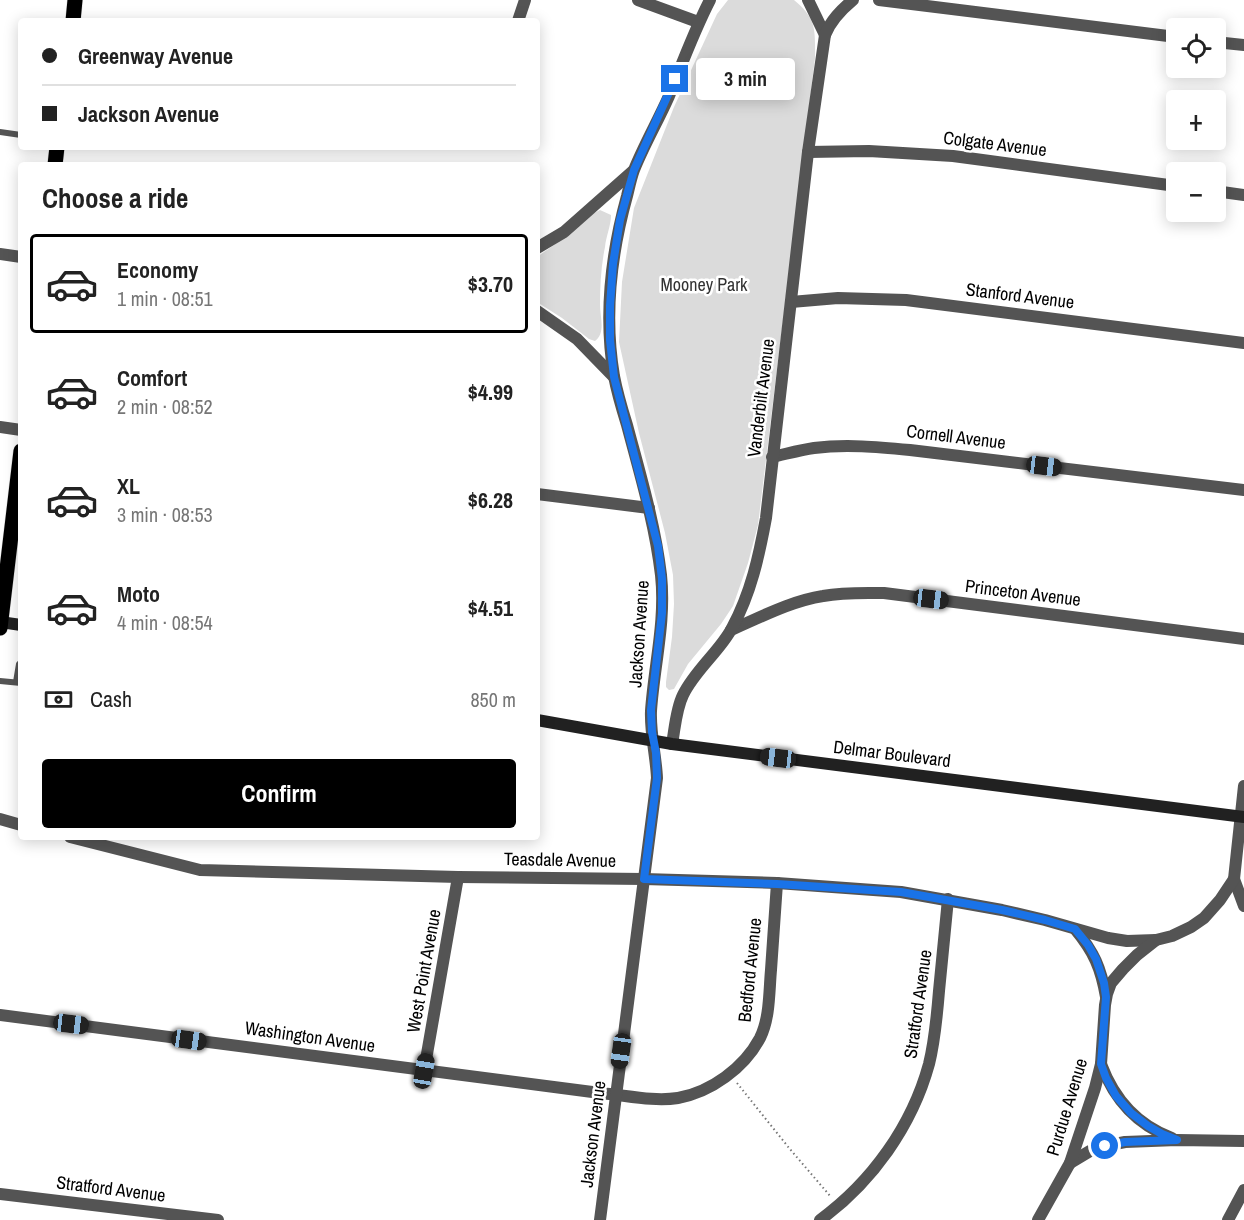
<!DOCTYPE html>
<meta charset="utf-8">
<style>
:root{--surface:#fff;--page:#f2f2f2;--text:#222;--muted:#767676;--line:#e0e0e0;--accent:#000}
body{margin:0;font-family:"Archivo Narrow",sans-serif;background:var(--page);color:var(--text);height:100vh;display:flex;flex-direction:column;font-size:22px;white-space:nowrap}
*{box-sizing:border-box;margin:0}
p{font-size:20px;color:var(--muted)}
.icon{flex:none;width:33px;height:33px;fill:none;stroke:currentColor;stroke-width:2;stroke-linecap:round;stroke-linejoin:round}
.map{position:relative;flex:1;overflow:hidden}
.details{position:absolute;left:18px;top:162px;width:522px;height:678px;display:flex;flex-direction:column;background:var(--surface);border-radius:6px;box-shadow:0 3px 15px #0003}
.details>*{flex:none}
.hud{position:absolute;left:18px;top:18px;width:522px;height:132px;border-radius:6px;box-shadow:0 3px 15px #0003;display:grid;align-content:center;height:132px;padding:0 24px;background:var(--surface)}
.controls{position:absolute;left:1166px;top:18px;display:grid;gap:12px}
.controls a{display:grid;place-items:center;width:60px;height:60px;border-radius:6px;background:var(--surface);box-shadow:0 3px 15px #0003;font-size:30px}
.end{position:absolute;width:27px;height:27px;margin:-14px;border:8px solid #1a73e8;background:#fff;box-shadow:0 0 0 3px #fff}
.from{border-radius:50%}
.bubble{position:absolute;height:42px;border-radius:6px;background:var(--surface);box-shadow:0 3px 15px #0003;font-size:20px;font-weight:800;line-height:42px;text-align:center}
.car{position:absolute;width:18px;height:36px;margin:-18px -9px;border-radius:8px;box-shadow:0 0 4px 2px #0007;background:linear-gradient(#222 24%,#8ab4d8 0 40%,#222 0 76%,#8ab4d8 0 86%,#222 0)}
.hud b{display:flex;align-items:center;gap:21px;height:57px;font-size:22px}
.hud b+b{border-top:2px solid var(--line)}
.hud i{width:15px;height:15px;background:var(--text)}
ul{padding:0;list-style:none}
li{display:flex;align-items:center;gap:18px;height:99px;margin:0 12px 9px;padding:0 12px;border:3px solid transparent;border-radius:6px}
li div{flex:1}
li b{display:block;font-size:22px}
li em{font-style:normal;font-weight:800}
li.active{border-color:var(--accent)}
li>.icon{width:54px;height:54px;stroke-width:1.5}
h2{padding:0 24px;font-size:27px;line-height:72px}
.pay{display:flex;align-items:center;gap:15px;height:66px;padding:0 24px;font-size:22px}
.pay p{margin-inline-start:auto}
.action{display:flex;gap:12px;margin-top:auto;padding:12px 24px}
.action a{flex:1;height:69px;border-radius:6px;background:var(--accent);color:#fff;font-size:24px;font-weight:800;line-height:69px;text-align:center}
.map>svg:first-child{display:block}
</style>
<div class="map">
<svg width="1244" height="1220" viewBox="0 0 1244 1220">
<rect width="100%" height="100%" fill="#fff"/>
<!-- green -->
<g fill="#dbdbdb">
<path d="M 728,0 L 794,0 C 817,19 815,30 815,58 L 758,525 L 748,563 L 733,606 L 721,624 L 688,664 L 674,689 L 669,690 L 666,687 L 666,682 L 672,637 L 674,604 L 673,575 L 665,533 L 639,433 L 619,342 L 622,282 L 634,208 L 674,107 L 717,14 Z"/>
<path d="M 600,210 L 611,215 C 611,226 606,236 605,247 C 601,266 600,286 600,305 C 600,317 606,333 595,341 L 589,339 L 562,318 L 537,302 L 537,257 L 568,235 L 594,213 Z"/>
</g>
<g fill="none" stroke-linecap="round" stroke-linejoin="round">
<!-- primary casing -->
<g stroke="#dbdbdb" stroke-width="16">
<g id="primary">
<path d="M 73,21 L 75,0"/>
<path d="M 55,165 L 57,147"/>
<path d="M 0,628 L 21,451"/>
</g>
</g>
<!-- path -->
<path stroke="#767676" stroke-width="2" stroke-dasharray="1.5 3" stroke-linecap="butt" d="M 737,1083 L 789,1148 L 831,1197"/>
<!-- lane -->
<g stroke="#545454" stroke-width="6">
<path d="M 0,132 L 21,135"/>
<path d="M 0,681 L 21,683"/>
<path d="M 16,682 L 19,664 L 21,662"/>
</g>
<!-- street -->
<g stroke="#545454" stroke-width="12">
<path d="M 638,0 L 698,22"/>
<path d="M 808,0 L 825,35"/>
<path d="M 879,0 L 1176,37"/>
<path d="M 518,21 L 525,0"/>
<path d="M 1215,42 L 1244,45"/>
<path d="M 808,152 L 869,151 L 953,156 L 1176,186"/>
<path d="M 1215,191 L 1244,195"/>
<path d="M 537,248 L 564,232 L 633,171"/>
<path d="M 0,254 L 21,257"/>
<path d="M 791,302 L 838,298 L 906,300 L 1244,343"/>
<path d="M 537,311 L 577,339 L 614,377"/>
<path d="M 0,427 L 21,430"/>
<path d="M 772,457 C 786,454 800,450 814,448 C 846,444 878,447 910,450 L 1244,490"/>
<path d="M 537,494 L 649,508"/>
<path d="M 731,630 C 761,617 791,601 823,596 C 844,592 864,593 884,593 L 1244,639"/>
<path d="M 672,744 C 675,728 676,709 683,695 C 695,670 720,651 732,628 C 751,593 759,556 766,518 L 808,152 L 825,35 C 831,20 841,10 853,0"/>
<path d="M 0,819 L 21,825"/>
<path d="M 70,837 L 200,870 L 458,877 L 644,879 L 777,883 L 901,892 L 1002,910 L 1045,920 L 1108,938 L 1127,941 L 1156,940"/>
<path d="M 1234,879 L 1244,906"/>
<path d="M 1075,929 C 1094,952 1101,968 1106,997"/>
<path d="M 0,1015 L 600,1093 C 625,1095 653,1102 678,1098 C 711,1092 744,1068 760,1038 C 770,1018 769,992 771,970 C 773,941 775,912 777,883"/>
<path d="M 1101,1064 C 1114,1099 1137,1125 1172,1138"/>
<path d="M 424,1071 L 458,877"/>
<path d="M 1070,1163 L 1090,1151 L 1105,1146 L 1125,1142 L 1177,1140 L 1244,1141"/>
<path d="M 0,1194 L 218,1220"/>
<path d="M 600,1220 L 657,778 C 656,756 650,733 651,711 C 654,666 666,621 661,575 C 655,524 640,474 627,425 C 622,409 617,392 614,376 C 604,317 611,254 627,196 C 629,188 631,178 634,170 C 644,145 658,121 669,96 C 682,64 694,31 710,0"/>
<path d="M 820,1220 C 872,1182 912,1126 929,1064 C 935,1040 937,1016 939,991 C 942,961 945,930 948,899"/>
<path d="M 1038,1220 L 1070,1163 L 1095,1088 L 1101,1064 L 1105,1005 L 1107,994 L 1111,983 L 1123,969 L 1137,955 L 1156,940 L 1172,936 L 1191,927 L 1204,918 L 1220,900 L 1234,879 L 1244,786"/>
<path d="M 1228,1220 L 1244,1190"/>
</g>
<!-- secondary -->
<g stroke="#212121" stroke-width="12">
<path d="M 0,622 L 21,625"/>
<path d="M 537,720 L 672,744 L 1244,817"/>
</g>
<!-- primary -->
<use href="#primary" stroke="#000" stroke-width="15"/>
</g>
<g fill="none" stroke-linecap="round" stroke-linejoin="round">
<!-- route -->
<path stroke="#1a73e8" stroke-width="8" d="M 675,79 L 634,170 L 620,220 L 613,264 L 610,306 L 610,340 L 614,377 L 653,527 L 658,546 L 662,579 L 662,613 L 651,710 L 652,732 L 656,753 L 657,778 L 644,879 L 777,884 L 901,892 L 1002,910 L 1045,920 L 1075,929 L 1088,945 L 1096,959 L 1104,983 L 1106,997 L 1101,1064 L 1106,1078 L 1116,1096 L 1131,1113 L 1148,1126 L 1162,1134 L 1177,1140 L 1125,1142 L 1105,1146"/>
</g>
<g text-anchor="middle" stroke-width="5" stroke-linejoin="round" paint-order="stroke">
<!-- street labels -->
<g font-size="18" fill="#000" stroke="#fff">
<text transform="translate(995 144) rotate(7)" y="6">Colgate Avenue</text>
<text transform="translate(1020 296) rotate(7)" y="6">Stanford Avenue</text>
<text transform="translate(761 398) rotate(-83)" y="6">Vanderbilt Avenue</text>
<text transform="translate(956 437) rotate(7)" y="6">Cornell Avenue</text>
<text transform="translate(1023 593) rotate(7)" y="6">Princeton Avenue</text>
<text transform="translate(639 634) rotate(-86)" y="6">Jackson Avenue</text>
<text transform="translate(892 754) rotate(7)" y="6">Delmar Boulevard</text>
<text transform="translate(560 860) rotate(1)" y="6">Teasdale Avenue</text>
<text transform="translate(750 970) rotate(-84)" y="6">Bedford Avenue</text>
<text transform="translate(424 971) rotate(-80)" y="6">West Point Avenue</text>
<text transform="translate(918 1004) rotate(-82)" y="6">Stratford Avenue</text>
<text transform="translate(310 1037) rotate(8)" y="6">Washington Avenue</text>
<text transform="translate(1067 1107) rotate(-73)" y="6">Purdue Avenue</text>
<text transform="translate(593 1134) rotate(-83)" y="6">Jackson Avenue</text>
<text transform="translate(111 1189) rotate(7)" y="6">Stratford Avenue</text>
</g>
<!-- park labels -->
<g font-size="18" fill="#323232" stroke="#fff">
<text x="704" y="291">Mooney Park</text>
</g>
</g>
</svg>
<div class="controls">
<a><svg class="icon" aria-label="locate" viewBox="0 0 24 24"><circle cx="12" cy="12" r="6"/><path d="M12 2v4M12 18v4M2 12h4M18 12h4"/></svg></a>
<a>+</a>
<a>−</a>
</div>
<i class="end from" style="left:1105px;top:1146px"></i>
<i class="end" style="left:675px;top:79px"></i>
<div class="bubble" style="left:696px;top:58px;width:99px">3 min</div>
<i class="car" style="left:1044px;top:466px;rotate:97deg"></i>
<i class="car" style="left:931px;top:599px;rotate:97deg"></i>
<i class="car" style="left:778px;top:758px;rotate:277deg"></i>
<i class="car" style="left:71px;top:1024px;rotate:97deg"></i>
<i class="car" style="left:189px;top:1040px;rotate:98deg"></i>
<i class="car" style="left:621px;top:1051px;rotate:188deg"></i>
<i class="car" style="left:424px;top:1071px;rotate:10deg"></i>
<div class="hud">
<b><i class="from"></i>Greenway Avenue</b>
<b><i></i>Jackson Avenue</b>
</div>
<section class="details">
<h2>Choose a ride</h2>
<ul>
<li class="active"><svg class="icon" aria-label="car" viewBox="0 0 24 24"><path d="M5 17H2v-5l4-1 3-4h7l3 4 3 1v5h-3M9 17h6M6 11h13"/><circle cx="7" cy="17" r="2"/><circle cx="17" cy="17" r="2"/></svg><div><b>Economy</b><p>1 min · 08:51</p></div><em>$3.70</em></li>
<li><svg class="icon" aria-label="car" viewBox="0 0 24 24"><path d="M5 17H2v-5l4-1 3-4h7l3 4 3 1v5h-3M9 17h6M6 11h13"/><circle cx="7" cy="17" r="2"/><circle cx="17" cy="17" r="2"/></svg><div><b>Comfort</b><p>2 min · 08:52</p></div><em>$4.99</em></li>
<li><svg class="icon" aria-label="car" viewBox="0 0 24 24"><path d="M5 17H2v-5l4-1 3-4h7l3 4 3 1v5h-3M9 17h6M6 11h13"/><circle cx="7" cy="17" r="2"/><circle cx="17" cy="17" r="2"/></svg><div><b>XL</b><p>3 min · 08:53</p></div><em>$6.28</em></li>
<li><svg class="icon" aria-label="car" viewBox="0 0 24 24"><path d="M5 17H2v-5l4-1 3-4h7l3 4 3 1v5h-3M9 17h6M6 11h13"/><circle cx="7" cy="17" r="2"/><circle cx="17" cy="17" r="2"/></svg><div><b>Moto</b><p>4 min · 08:54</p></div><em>$4.51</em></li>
</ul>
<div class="pay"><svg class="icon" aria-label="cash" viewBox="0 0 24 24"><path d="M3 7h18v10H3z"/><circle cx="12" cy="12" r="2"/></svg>Cash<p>850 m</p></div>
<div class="action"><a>Confirm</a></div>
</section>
</div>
